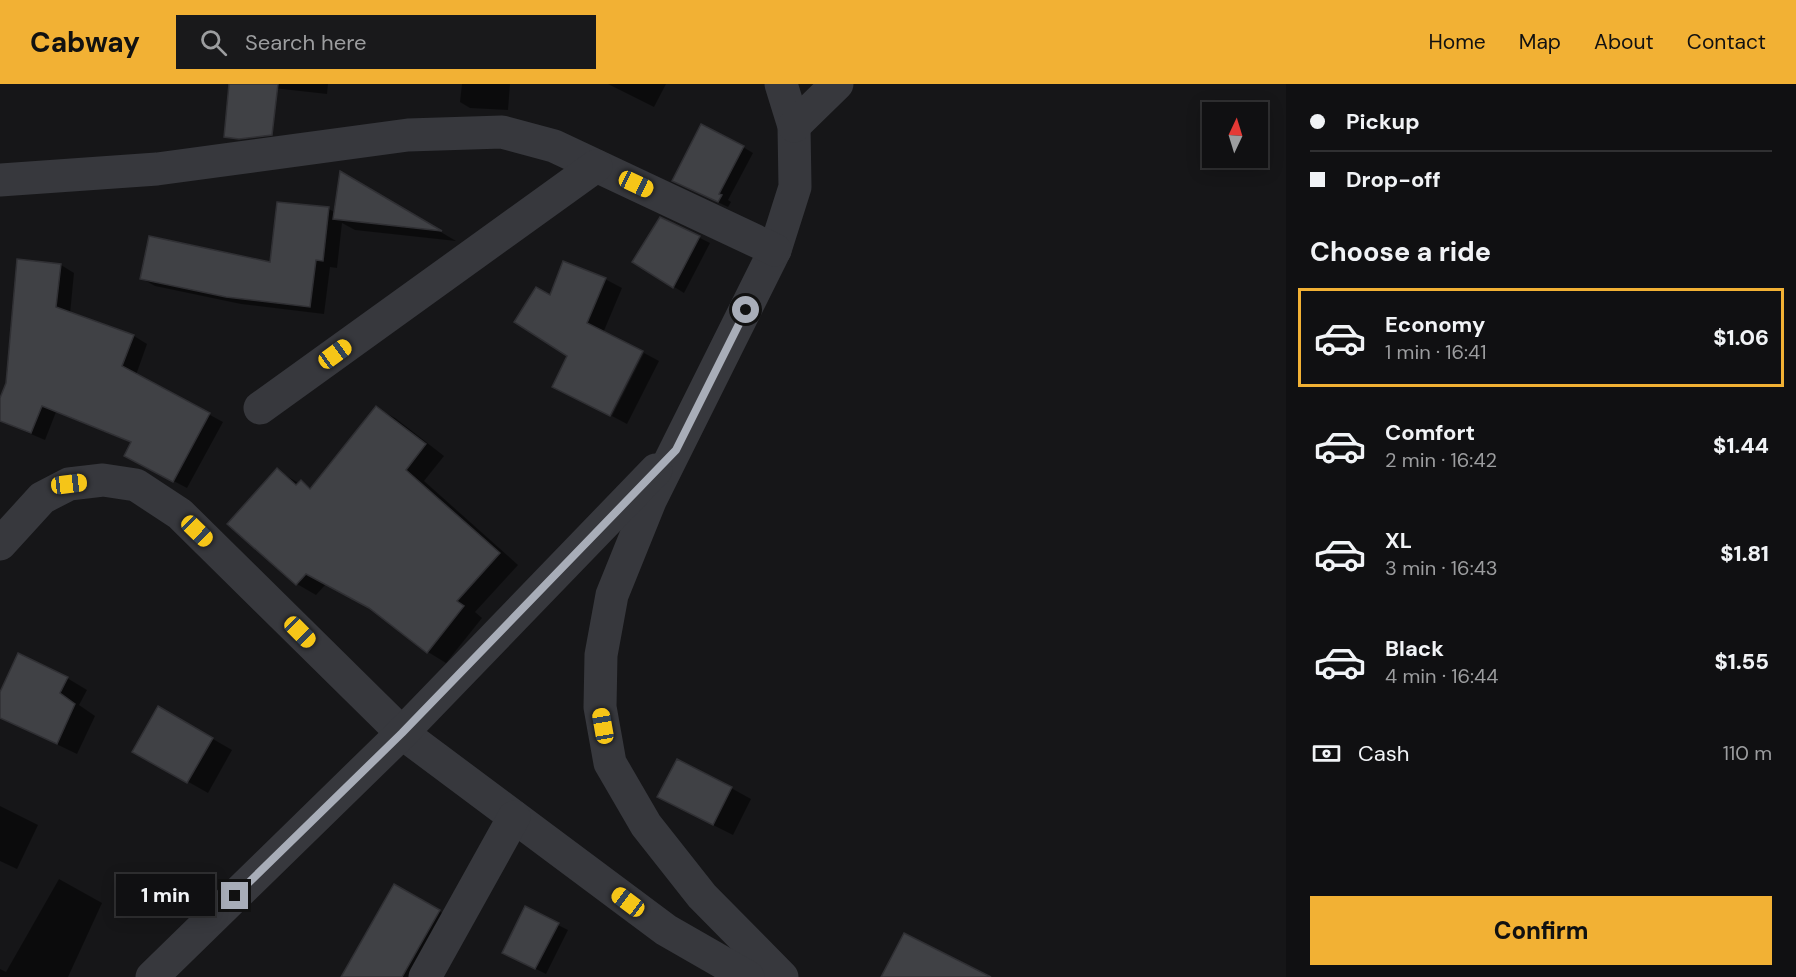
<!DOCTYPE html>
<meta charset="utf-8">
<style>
:root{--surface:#101012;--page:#19191b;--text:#f1f3f6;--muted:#9c9d9f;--line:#303032;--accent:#f2b134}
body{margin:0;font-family:"DM Sans",sans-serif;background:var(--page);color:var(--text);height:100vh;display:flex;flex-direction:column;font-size:22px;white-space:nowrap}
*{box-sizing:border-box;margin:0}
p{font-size:20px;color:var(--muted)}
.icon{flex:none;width:33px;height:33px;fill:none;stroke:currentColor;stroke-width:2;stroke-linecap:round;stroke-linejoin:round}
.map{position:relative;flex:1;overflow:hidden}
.drawer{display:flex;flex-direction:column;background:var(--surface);width:510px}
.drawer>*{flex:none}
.guide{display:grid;align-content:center;height:132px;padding:0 24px;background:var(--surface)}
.needle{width:39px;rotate:4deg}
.controls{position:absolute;left:1202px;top:18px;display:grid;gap:12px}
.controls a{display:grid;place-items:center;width:66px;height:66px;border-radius:0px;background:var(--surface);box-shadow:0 3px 15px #0003,0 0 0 2px var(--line);font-size:30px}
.end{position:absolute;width:27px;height:27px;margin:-14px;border:8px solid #a8adb8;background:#111;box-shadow:0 0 0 3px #111}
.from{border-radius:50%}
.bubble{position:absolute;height:42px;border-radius:0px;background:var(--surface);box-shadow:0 3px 15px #0003,0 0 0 2px var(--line);font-size:20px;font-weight:800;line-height:42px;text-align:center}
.car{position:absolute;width:18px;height:36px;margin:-18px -9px;border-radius:8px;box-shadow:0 0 4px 2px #0007;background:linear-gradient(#f5c518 24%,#345 0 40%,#f5c518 0 76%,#345 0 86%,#f5c518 0)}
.guide b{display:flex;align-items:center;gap:21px;height:57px;font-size:22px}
.guide b+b{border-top:2px solid var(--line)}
.guide i{width:15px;height:15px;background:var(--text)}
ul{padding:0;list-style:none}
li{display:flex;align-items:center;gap:18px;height:99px;margin:0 12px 9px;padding:0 12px;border:3px solid transparent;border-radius:0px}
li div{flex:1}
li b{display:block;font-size:22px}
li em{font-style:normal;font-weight:800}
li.on{border-color:var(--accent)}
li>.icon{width:54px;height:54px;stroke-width:1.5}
h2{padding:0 24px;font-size:27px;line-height:72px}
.pay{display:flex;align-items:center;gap:15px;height:66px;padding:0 24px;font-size:22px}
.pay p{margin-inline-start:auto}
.action{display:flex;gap:12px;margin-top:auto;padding:12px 24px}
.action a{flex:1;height:69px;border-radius:0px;background:var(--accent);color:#111;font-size:24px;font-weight:800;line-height:69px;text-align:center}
header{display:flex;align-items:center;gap:36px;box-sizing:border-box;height:84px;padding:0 30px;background:var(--accent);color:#111}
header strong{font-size:28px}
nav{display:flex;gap:33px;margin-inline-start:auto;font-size:21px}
.search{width:420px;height:54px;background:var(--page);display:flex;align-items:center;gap:15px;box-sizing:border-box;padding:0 21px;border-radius:0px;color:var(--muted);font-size:22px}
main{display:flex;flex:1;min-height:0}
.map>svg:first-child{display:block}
</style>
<header>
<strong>Cabway</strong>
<div class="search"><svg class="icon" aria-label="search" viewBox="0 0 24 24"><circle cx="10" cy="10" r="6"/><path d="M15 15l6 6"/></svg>Search here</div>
<nav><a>Home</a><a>Map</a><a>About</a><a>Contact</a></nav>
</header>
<main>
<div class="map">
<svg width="1286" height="893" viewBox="0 0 1286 893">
<rect width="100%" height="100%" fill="#161618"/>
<!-- shadow -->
<g fill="#0007">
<path d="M 267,0 L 328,0 L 327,10 L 273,4 Z"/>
<path d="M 462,0 L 510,0 L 508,26 L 470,24 L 460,18 Z"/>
<path d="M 608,0 L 666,0 L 654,23 Z"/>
<path d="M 743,63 L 753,69 L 728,116 L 731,118 L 728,123 L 684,102 Z"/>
<path d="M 341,89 L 456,157 L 355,146 L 342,139 L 337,184 L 330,183 L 324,230 L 241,220 L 155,202 L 141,194 L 271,180 L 329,125 L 336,129 Z"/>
<path d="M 660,134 L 710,159 L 684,209 L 634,178 Z"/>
<path d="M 61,181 L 74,189 L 70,230 L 134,252 L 147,260 L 136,291 L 223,338 L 187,404 L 139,379 L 132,359 L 56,328 L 45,356 L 0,337 L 0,318 Z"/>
<path d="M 605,195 L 622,204 L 603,249 L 569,271 Z"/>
<path d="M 644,269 L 659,277 L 627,340 L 612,332 Z"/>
<path d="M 376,324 L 395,334 L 444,372 L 424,397 L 518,481 L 475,528 L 482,534 L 446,579 L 428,568 L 372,525 L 326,500 L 316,511 L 297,500 L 229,440 L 277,386 L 300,400 L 301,398 L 312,405 Z"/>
<path d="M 67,594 L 87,606 L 79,621 L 95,632 L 77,670 L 0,633 L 0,611 Z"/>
<path d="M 159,624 L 232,666 L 208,709 L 134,667 Z"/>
<path d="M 731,704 L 751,715 L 733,751 L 679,724 Z"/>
<path d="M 0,722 L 38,741 L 17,785 L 0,777 Z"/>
<path d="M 59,795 L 102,819 L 68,893 L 0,893 L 0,885 L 6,888 Z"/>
<path d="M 395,802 L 449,833 L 409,893 L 343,893 Z"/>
<path d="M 558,841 L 568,846 L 546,890 L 514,874 Z"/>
</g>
<!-- building -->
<g fill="#404145" stroke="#303034" stroke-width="1.5">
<path d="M 229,0 L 278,0 L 272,51 L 239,55 L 224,53 Z"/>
<path d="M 701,40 L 744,62 L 719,110 L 722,111 L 718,118 L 672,97 Z"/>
<path d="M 340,87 L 442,147 L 333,135 Z"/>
<path d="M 277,118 L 329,123 L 323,177 L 316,176 L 310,223 L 226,213 L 140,195 L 149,152 L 270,178 Z"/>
<path d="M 660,133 L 700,152 L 673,204 L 632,178 Z"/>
<path d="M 17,175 L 61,180 L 56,223 L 134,251 L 122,282 L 210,329 L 173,398 L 124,372 L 131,358 L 42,322 L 31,349 L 0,337 L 0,314 L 6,299 Z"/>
<path d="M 563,177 L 606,194 L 587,239 L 643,267 L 610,332 L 552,303 L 567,272 L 514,238 L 536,203 L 550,211 Z"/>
<path d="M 376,322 L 426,360 L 406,386 L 500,469 L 457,517 L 464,522 L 427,569 L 369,524 L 306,490 L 296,501 L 227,440 L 277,384 L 296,401 L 301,396 L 310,405 Z"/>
<path d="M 18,569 L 68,593 L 60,609 L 75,620 L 57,660 L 0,634 L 0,608 Z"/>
<path d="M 158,622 L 213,654 L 187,699 L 132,668 Z"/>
<path d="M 677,675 L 732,703 L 713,741 L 657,713 Z"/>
<path d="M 394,800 L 440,826 L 402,893 L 341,893 Z"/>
<path d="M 525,822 L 559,839 L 535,885 L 502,869 Z"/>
<path d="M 904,849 L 991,893 L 881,893 Z"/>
</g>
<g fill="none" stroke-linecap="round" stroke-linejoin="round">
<!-- minor -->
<g stroke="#37383d" stroke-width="33">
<path d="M 781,0 L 794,42 L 795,103 L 775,166 L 650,417 L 612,511 L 601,571 L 600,623 L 610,679 L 646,741 L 702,812 L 782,893"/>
<path d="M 794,42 L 837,0"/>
<path d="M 0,96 L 157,85 L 408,51 L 502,48 L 554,62 L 775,166"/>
<path d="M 260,324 L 596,82"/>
<path d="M 0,460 L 42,414 L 69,400 L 103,396 L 136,401 L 180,430 L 402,649 L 666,846 L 748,893"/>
<path d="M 152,893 L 402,649 L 656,386"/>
<path d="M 425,893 L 514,733"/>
</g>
</g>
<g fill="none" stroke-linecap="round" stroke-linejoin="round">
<!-- route -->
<path stroke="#a8adb8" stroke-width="8" d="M 235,812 L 402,649 L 676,366 L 746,226"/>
</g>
</svg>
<div class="controls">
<a><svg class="needle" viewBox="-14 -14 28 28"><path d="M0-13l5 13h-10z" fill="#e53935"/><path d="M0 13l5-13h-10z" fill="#9c9d9f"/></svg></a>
</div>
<i class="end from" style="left:746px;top:226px"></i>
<i class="end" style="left:235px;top:812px"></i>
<div class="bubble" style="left:116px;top:790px;width:99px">1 min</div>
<i class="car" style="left:636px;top:100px;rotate:115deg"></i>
<i class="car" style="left:335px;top:270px;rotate:54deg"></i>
<i class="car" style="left:69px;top:400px;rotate:83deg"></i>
<i class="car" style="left:197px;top:447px;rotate:134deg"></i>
<i class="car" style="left:300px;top:548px;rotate:135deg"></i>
<i class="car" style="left:603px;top:642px;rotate:350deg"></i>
<i class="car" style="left:628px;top:818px;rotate:307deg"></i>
</div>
<section class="drawer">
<div class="guide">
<b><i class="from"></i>Pickup</b>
<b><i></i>Drop-off</b>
</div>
<h2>Choose a ride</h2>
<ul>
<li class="on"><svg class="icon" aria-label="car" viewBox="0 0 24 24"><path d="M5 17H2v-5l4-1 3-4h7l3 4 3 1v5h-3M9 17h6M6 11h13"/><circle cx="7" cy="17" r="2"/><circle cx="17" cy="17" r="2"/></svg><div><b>Economy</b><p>1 min · 16:41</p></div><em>$1.06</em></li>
<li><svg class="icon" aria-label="car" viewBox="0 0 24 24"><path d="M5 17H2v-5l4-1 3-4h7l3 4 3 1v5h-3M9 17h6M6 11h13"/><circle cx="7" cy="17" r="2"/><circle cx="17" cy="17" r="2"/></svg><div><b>Comfort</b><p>2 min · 16:42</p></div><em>$1.44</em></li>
<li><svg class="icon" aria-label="car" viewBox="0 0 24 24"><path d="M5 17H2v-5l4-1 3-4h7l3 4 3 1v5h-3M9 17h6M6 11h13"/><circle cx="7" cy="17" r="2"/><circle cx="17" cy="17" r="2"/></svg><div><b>XL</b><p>3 min · 16:43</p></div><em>$1.81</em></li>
<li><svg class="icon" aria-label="car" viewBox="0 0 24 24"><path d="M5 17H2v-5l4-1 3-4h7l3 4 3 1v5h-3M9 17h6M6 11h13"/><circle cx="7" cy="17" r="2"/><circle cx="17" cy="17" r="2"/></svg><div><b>Black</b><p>4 min · 16:44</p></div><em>$1.55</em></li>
</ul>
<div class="pay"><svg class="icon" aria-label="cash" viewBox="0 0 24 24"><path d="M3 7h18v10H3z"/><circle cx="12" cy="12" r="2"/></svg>Cash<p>110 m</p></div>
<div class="action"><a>Confirm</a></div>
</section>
</main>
